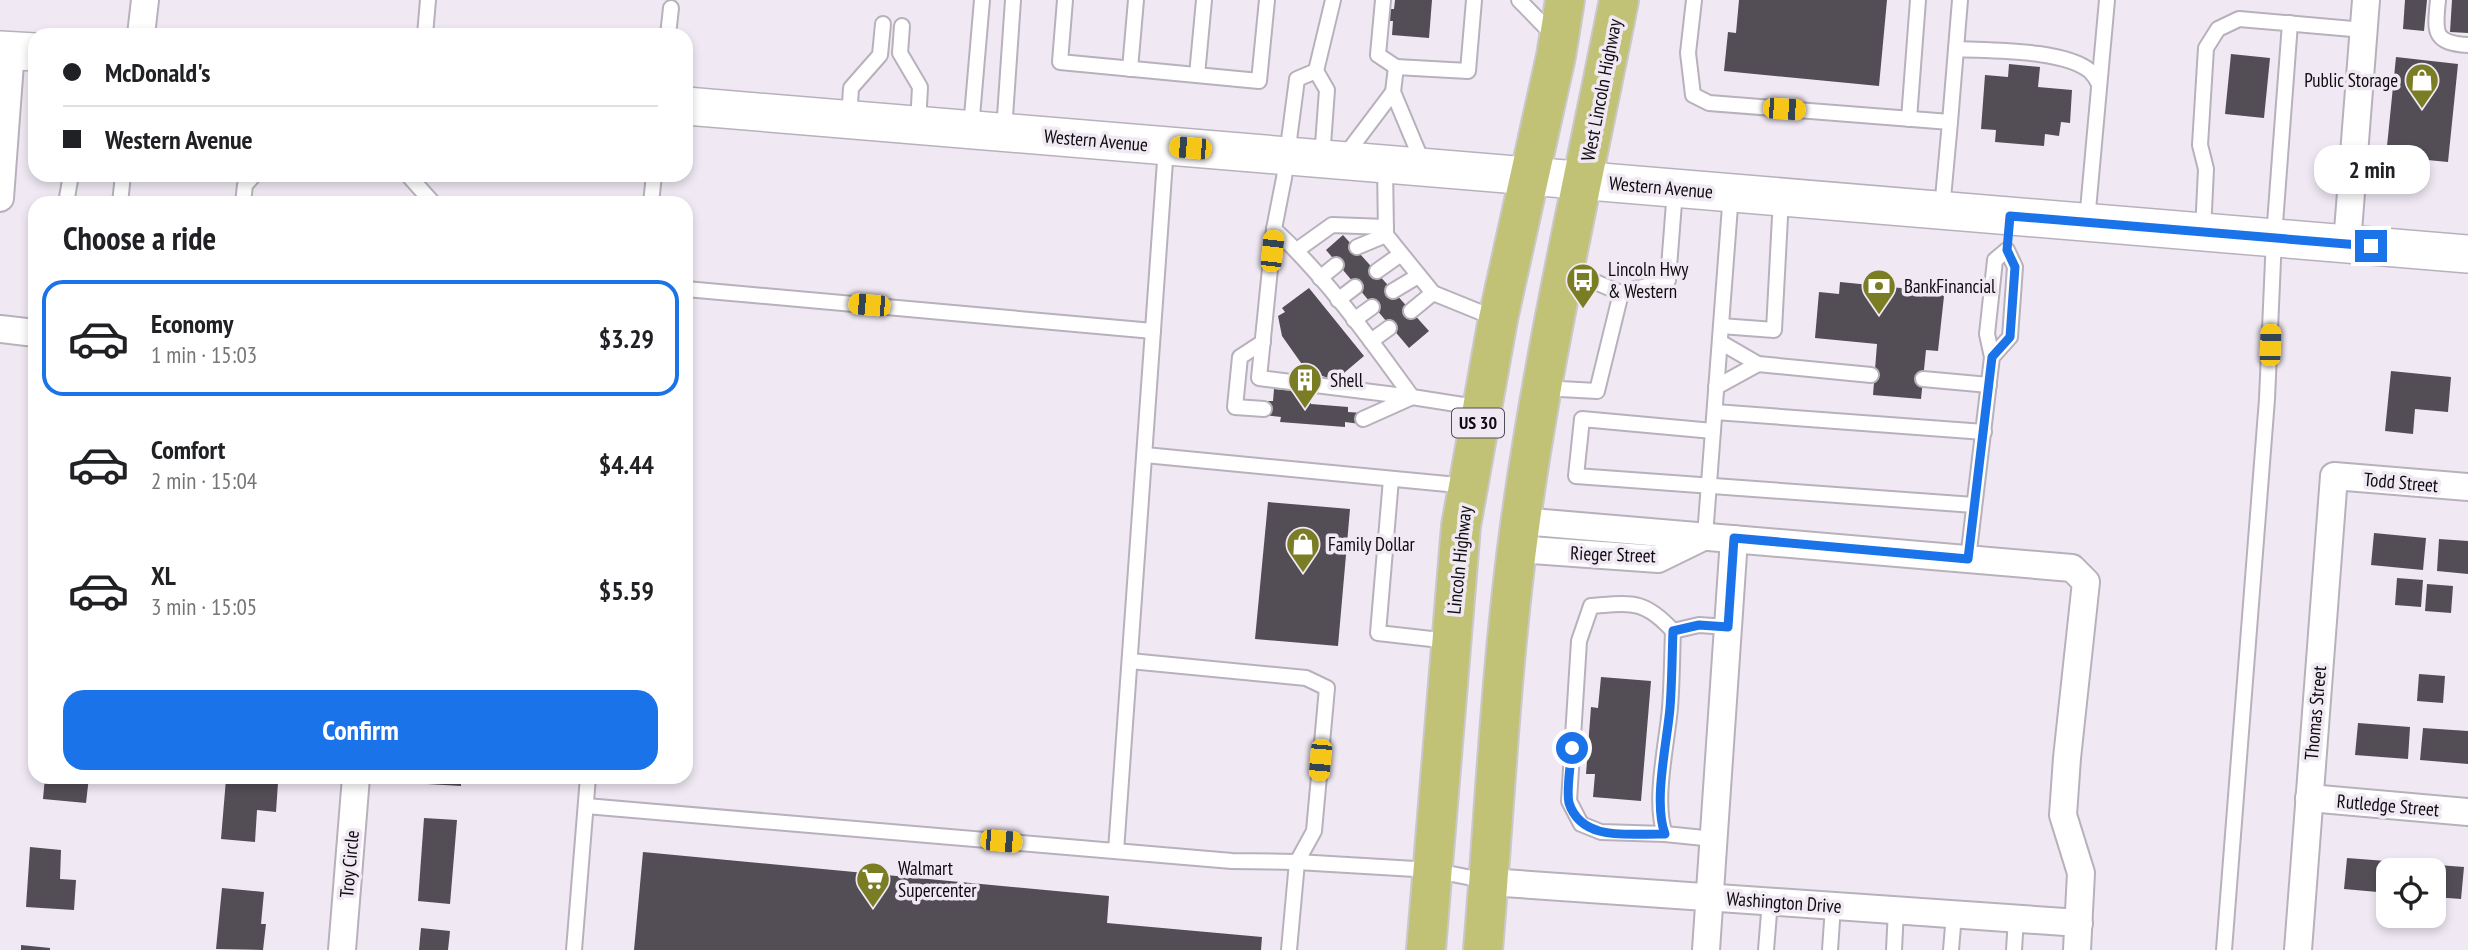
<!DOCTYPE html>
<meta charset="utf-8">
<style>
:root{--surface:#fff;--page:#f2f2f2;--text:#202124;--muted:#757577;--line:#e0e0e0;--accent:#1a73e8}
body{margin:0;font-family:"PT Sans Narrow",sans-serif;background:var(--page);color:var(--text);height:100vh;display:flex;flex-direction:column;font-size:26px;white-space:nowrap}
*{box-sizing:border-box;margin:0}
p{font-size:23px;color:var(--muted)}
.icon{flex:none;width:38px;height:38px;fill:none;stroke:currentColor;stroke-width:2;stroke-linecap:round;stroke-linejoin:round}
.map{position:relative;flex:1;overflow:hidden}
.drawer{position:absolute;left:28px;top:196px;width:665px;height:588px;display:flex;flex-direction:column;background:var(--surface);border-radius:21px;box-shadow:0 4px 10px #0003}
.drawer>*{flex:none}
.banner{position:absolute;left:28px;top:28px;width:665px;height:154px;border-radius:21px;box-shadow:0 4px 10px #0003;display:grid;align-content:center;height:154px;padding:0 35px;background:var(--surface)}
.fabs{position:absolute;left:2376px;top:858px;display:grid;gap:14px}
.fabs a{display:grid;place-items:center;width:70px;height:70px;border-radius:14px;background:var(--surface);box-shadow:0 4px 10px #0003;font-size:35px}
.end{position:absolute;width:32px;height:32px;margin:-16px;border:9px solid #1a73e8;background:#fff;box-shadow:0 0 0 4px #fff}
.from{border-radius:50%}
.bubble{position:absolute;height:49px;border-radius:21px;background:var(--surface);box-shadow:0 4px 10px #0003;font-size:23px;font-weight:800;line-height:49px;text-align:center}
.car{position:absolute;width:21px;height:42px;margin:-21px -10px;border-radius:9px;box-shadow:0 0 5px 2px #0007;background:linear-gradient(#f5c518 24%,#345 0 40%,#f5c518 0 76%,#345 0 86%,#f5c518 0)}
.banner b{display:flex;align-items:center;gap:24px;height:66px;font-size:26px}
.banner b+b{border-top:2px solid var(--line)}
.banner i{width:18px;height:18px;background:var(--text)}
ul{padding:0;list-style:none}
li{display:flex;align-items:center;gap:21px;height:116px;margin:0 14px 10px;padding:0 21px;border:4px solid transparent;border-radius:21px}
li div{flex:1}
li b{display:block;font-size:26px}
li em{font-style:normal;font-weight:800}
li.current{border-color:var(--accent)}
li>.icon{width:63px;height:63px;stroke-width:1.5}
h2{padding:0 35px;font-size:32px;line-height:84px}
.action{display:flex;gap:14px;margin-top:auto;padding:14px 35px}
.action a{flex:1;height:80px;border-radius:21px;background:var(--accent);color:#fff;font-size:28px;font-weight:800;line-height:80px;text-align:center}
.map>svg:first-child{display:block}
</style>
<div class="map">
<svg width="2468" height="950" viewBox="0 0 2468 950">
<rect width="100%" height="100%" fill="#f0e9f4"/>
<!-- building -->
<g fill="#534d56">
<path d="M 1395,0 L 1432,0 L 1429,38 L 1392,35 L 1393,21 L 1388,21 L 1390,9 L 1394,9 Z"/>
<path d="M 1739,0 L 1887,0 L 1879,86 L 1724,71 L 1728,32 L 1736,33 Z"/>
<path d="M 2405,0 L 2427,0 L 2424,31 L 2403,29 Z"/>
<path d="M 2452,0 L 2468,0 L 2468,33 L 2450,32 Z"/>
<path d="M 2231,54 L 2270,58 L 2264,118 L 2225,114 Z"/>
<path d="M 2396,57 L 2458,64 L 2448,162 L 2386,156 Z"/>
<path d="M 2009,64 L 2040,67 L 2038,87 L 2072,90 L 2070,123 L 2061,122 L 2059,136 L 2045,134 L 2044,146 L 1995,142 L 1996,130 L 1981,129 L 1985,75 L 2008,77 Z"/>
<path d="M 279,197 L 330,201 L 330,203 L 279,203 Z"/>
<path d="M 1343,235 L 1429,331 L 1409,348 L 1326,250 Z"/>
<path d="M 1840,282 L 1921,290 L 1921,285 L 1945,287 L 1938,351 L 1926,350 L 1921,399 L 1873,395 L 1877,344 L 1815,338 L 1819,292 L 1839,294 Z"/>
<path d="M 1309,288 L 1364,356 L 1338,378 L 1334,375 L 1328,378 L 1306,370 L 1282,336 L 1278,316 L 1285,312 L 1282,308 Z"/>
<path d="M 2391,371 L 2451,377 L 2448,412 L 2415,409 L 2413,434 L 2385,431 Z"/>
<path d="M 1274,389 L 1294,391 L 1311,398 L 1311,404 L 1348,407 L 1348,412 L 1363,413 L 1360,424 L 1345,422 L 1345,427 L 1280,422 L 1281,417 L 1262,415 L 1263,401 L 1273,401 Z"/>
<path d="M 1268,502 L 1350,509 L 1338,646 L 1255,639 Z"/>
<path d="M 2374,533 L 2426,538 L 2423,570 L 2371,565 Z"/>
<path d="M 2439,539 L 2468,541 L 2468,574 L 2437,571 Z"/>
<path d="M 2397,578 L 2423,580 L 2421,607 L 2395,605 Z"/>
<path d="M 2427,584 L 2453,586 L 2451,613 L 2425,611 Z"/>
<path d="M 2419,674 L 2445,676 L 2443,703 L 2417,701 Z"/>
<path d="M 1601,677 L 1651,681 L 1641,801 L 1593,797 L 1595,774 L 1586,774 L 1591,707 L 1598,708 Z"/>
<path d="M 2358,723 L 2410,727 L 2408,759 L 2355,755 Z"/>
<path d="M 2423,728 L 2468,731 L 2468,764 L 2420,760 Z"/>
<path d="M 45,777 L 89,777 L 86,803 L 43,799 Z"/>
<path d="M 427,777 L 461,777 L 461,786 L 427,784 Z"/>
<path d="M 226,779 L 278,783 L 276,812 L 257,810 L 255,842 L 221,839 Z"/>
<path d="M 424,818 L 457,820 L 450,904 L 418,901 Z"/>
<path d="M 30,847 L 61,850 L 60,879 L 76,880 L 74,910 L 26,907 Z"/>
<path d="M 643,852 L 1109,896 L 1107,923 L 1262,937 L 1261,950 L 634,950 Z"/>
<path d="M 2347,858 L 2399,862 L 2398,870 L 2389,870 L 2389,893 L 2344,889 Z"/>
<path d="M 2412,863 L 2464,867 L 2461,899 L 2434,897 L 2434,870 L 2411,870 Z"/>
<path d="M 222,888 L 264,892 L 261,924 L 266,924 L 263,950 L 216,949 Z"/>
<path d="M 421,928 L 450,931 L 448,950 L 419,950 Z"/>
<path d="M 21,945 L 50,948 L 50,950 L 21,950 Z"/>
</g>
<g fill="none" stroke-linecap="round" stroke-linejoin="round">
<!-- service casing -->
<g stroke="#b8b1bc" stroke-width="18">
<g id="service">
<path d="M 1065,0 L 1060,62 L 1259,81 L 1267,0"/>
<path d="M 1383,0 L 1378,55 L 1396,67"/>
<path d="M 1519,0 L 1555,37"/>
<path d="M 1694,0 L 1688,53 L 1693,95 L 1709,103 L 1950,122 L 1942,209"/>
<path d="M 2438,0 C 2435,31 2432,43 2468,45"/>
<path d="M 902,26 L 900,53 L 920,87 L 918,124"/>
<path d="M 425,35 L 428,0"/>
<path d="M 668,35 L 671,8"/>
<path d="M 1956,49 C 1990,51 2063,49 2090,71 C 2093,74 2097,80 2099,84"/>
<path d="M 1130,69 L 1136,0"/>
<path d="M 1316,71 L 1333,0"/>
<path d="M 1197,75 L 1204,0"/>
<path d="M 1393,92 L 1396,67 L 1468,71 L 1474,0"/>
<path d="M 1909,119 L 1918,0"/>
<path d="M 849,120 L 851,88 L 880,55 L 883,24"/>
<path d="M 1950,122 L 1960,0"/>
<path d="M 971,128 L 982,0"/>
<path d="M 1004,131 L 1013,0"/>
<path d="M 1344,157 L 1393,92 L 1424,166"/>
<path d="M 1322,158 L 1327,90 L 1316,71 L 1297,79 L 1284,178 L 1274,229 C 1327,278 1370,339 1412,397 L 1482,408"/>
<path d="M 1385,164 L 1386,235 L 1433,293 L 1497,319"/>
<path d="M 408,175 L 433,203"/>
<path d="M 66,203 L 71,175"/>
<path d="M 120,203 L 123,175"/>
<path d="M 243,203 L 245,185 L 254,175"/>
<path d="M 651,203 L 654,175"/>
<path d="M 2087,221 L 2107,0"/>
<path d="M 1274,229 L 1259,378 L 1412,397"/>
<path d="M 2203,231 L 2206,169 L 2200,145 L 2206,48 L 2218,29 L 2239,19 L 2364,30"/>
<path d="M 1357,247 L 1386,235"/>
<path d="M 1297,250 L 1332,225 L 1386,227"/>
<path d="M 1565,269 L 1621,293"/>
<path d="M 1377,271 L 1401,254"/>
<path d="M 1320,278 L 1336,265"/>
<path d="M 686,289 L 1153,331"/>
<path d="M 1393,291 L 1418,276"/>
<path d="M 1338,300 L 1355,287"/>
<path d="M 1411,311 L 1433,293"/>
<path d="M 1354,320 L 1372,307"/>
<path d="M 1721,326 L 1774,330 L 1781,198"/>
<path d="M 1371,341 L 1389,328"/>
<path d="M 1263,342 L 1240,357 L 1235,407 L 1264,409"/>
<path d="M 1720,342 L 1758,364 L 1871,375"/>
<path d="M 1923,379 L 1989,385"/>
<path d="M 1716,387 L 1758,364"/>
<path d="M 1542,388 L 1597,391 L 1621,293 L 1668,280 L 1675,190"/>
<path d="M 1715,412 L 1984,432"/>
<path d="M 1363,419 L 1410,398"/>
<path d="M 1713,431 L 1582,419 L 1576,476 L 1974,505"/>
<path d="M 1145,455 L 1468,486"/>
<path d="M 1391,479 L 1378,633 L 1449,641"/>
<path d="M 1705,536 L 1731,193"/>
<path d="M 1968,559 L 1992,357 L 1987,334 L 1995,260 L 2007,250 L 2015,267 L 2010,337 L 1992,357"/>
<path d="M 1673,631 L 1699,625 L 1728,627"/>
<path d="M 1130,661 L 1306,678 L 1327,688 L 1314,831 L 1297,862 L 1289,950"/>
<path d="M 586,806 L 1232,861 L 1297,862 L 1432,870 L 1487,881"/>
<path d="M 1665,834 C 1653,802 1667,743 1670,708 C 1672,682 1672,656 1673,631 C 1644,599 1631,603 1591,606 L 1579,641 L 1569,801 L 1581,824 L 1601,832 L 1665,834 L 1714,839"/>
<path d="M 1116,851 L 1166,147"/>
<path d="M 574,950 L 588,777"/>
<path d="M 1766,950 L 1770,901"/>
<path d="M 1830,950 L 1833,906"/>
<path d="M 1894,950 L 1896,910"/>
<path d="M 1951,950 L 1954,914"/>
<path d="M 2014,950 L 2016,919"/>
<path d="M 2224,950 L 2267,399 L 2274,237 L 2290,23"/>
</g>
</g>
<!-- minor casing -->
<g stroke="#b8b1bc" stroke-width="30">
<g id="minor">
<path d="M 141,35 L 145,0"/>
<path d="M 0,198 L 11,50"/>
<path d="M 2347,244 L 2366,0"/>
<path d="M 0,329 L 35,333"/>
<path d="M 1521,521 L 2072,568 L 2086,582 L 2067,758 L 2063,815 L 2081,873 L 2077,950"/>
<path d="M 1517,549 L 1658,559 L 1703,537"/>
<path d="M 2309,798 L 2468,812"/>
<path d="M 1489,882 L 2079,923"/>
<path d="M 342,950 L 356,777"/>
<path d="M 1706,950 L 1734,539"/>
<path d="M 2298,950 L 2334,476 L 2468,487"/>
</g>
</g>
<!-- secondary casing -->
<g stroke="#b8b1bc" stroke-width="40">
<g id="secondary">
<path d="M 0,50 L 35,52"/>
<path d="M 686,106 L 2468,254"/>
</g>
</g>
<!-- primary casing -->
<g stroke="#cac9ca" stroke-width="42">
<g id="primary">
<path d="M 1426,950 L 1461,526 L 1498,319 L 1556,56 L 1565,0"/>
<path d="M 1483,950 C 1495,806 1501,662 1521,519 C 1545,345 1585,173 1619,0"/>
</g>
</g>
<!-- service -->
<use href="#service" stroke="#fff" stroke-width="14"/>
<!-- minor -->
<use href="#minor" stroke="#fff" stroke-width="26"/>
<!-- secondary -->
<use href="#secondary" stroke="#fff" stroke-width="37"/>
<!-- primary -->
<use href="#primary" stroke="#c1c275" stroke-width="38"/>
</g>
<g fill="none" stroke-linecap="round" stroke-linejoin="round">
<!-- route -->
<path stroke="#1a73e8" stroke-width="9" d="M 1572,748 C 1571,762 1566,790 1569,803 C 1582,843 1632,833 1665,834 C 1653,802 1667,743 1670,708 C 1672,682 1672,656 1673,631 L 1699,625 L 1728,627 L 1734,538 L 1968,559 L 1992,357 L 2010,337 L 2015,267 L 2007,250 L 2010,216 L 2371,246"/>
</g>
<!-- icons -->
<defs>
<g id="shop-pin" transform="scale(1.75)"><path d="M0 17L-7.5 6A9.5 9.5 0 1 1 7.5 6Z" fill="#7b7d25" stroke="#f0e9f4"/><path d="M-5-2.5h2.3a2.7 3.5 0 0 1 5.4 0H5L5.5 6h-11ZM-1.5-2.5h3a1.5 2.3 0 0 0-3 0Z" fill="#fff"/></g>
<g id="bus-pin" transform="scale(1.75)"><path d="M0 17L-7.5 6A9.5 9.5 0 1 1 7.5 6Z" fill="#7b7d25" stroke="#f0e9f4"/><path d="M-5-6H5V4H4V6H2V4H-2V6H-4V4H-5ZM-3.5-4V0h7V-4ZM-3.5 1.2v1.5H-2V1.2ZM2 1.2v1.5H3.5V1.2Z" fill="#fff"/></g>
<g id="bank-pin" transform="scale(1.75)"><path d="M0 17L-7.5 6A9.5 9.5 0 1 1 7.5 6Z" fill="#7b7d25" stroke="#f0e9f4"/><path d="M-6-4H6V4H-6ZM0-2.3a2.3 2.3 0 1 0 0 4.6a2.3 2.3 0 1 0 0-4.6Z" fill="#fff"/></g>
<g id="building-pin" transform="scale(1.75)"><path d="M0 17L-7.5 6A9.5 9.5 0 1 1 7.5 6Z" fill="#7b7d25" stroke="#f0e9f4"/><path d="M-4-6H4V6H1V3H-1V6H-4ZM-2.5-4.3h1.7v1.8h-1.7ZM.8-4.3h1.7v1.8H.8ZM-2.5-1h1.7V.8h-1.7ZM.8-1h1.7V.8H.8Z" fill="#fff"/></g>
<g id="supermarket-pin" transform="scale(1.75)"><path d="M0 17L-7.5 6A9.5 9.5 0 1 1 7.5 6Z" fill="#7b7d25" stroke="#f0e9f4"/><path d="M-6-5.5h2.5l.6 2H6L4.5 2H-2.5L-4.4-4H-6ZM-1.5 3.2a1.3 1.3 0 1 0 .1 0ZM3 3.2a1.3 1.3 0 1 0 .1 0Z" fill="#fff"/></g>
</defs>
<g fill-rule="evenodd">
<use href="#shop-pin" x="2422" y="80"/>
<use href="#bus-pin" x="1583" y="280"/>
<use href="#bank-pin" x="1879" y="286"/>
<use href="#building-pin" x="1305" y="380"/>
<use href="#shop-pin" x="1303" y="544"/>
<use href="#supermarket-pin" x="873" y="879"/>
</g>
<g text-anchor="middle" stroke-width="7" stroke-linejoin="round" paint-order="stroke">
<!-- shield labels -->
<rect fill="#f0e9f4" stroke="#514e53" stroke-width="2" x="1452" y="408.5" width="52" height="29" rx="5"/>
<g font-size="18" font-weight="bold" fill="#0d0b0e">
<text x="1478" y="429">US 30</text>
</g>
<!-- poi labels -->
<g font-size="19" fill="#0d0b0e" stroke="#f0e9f4" text-anchor="start">
<text x="2398" y="87" text-anchor="end">Public Storage</text>
<text x="1608" y="276">Lincoln Hwy<tspan x="1608" dy="22">&amp; Western</tspan></text>
<text x="1904" y="293">BankFinancial</text>
<text x="1330" y="387">Shell</text>
<text x="1328" y="551">Family Dollar</text>
<text x="898" y="875">Walmart<tspan x="898" dy="22">Supercenter</tspan></text>
</g>
<!-- street labels -->
<g font-size="19" fill="#0d0b0e" stroke="#f0e9f4">
<text transform="translate(1601 90) rotate(-79)" y="7">West Lincoln Highway</text>
<text transform="translate(1096 140) rotate(5)" y="7">Western Avenue</text>
<text transform="translate(1661 187) rotate(5)" y="7">Western Avenue</text>
<text transform="translate(2401 482) rotate(5)" y="7">Todd Street</text>
<text transform="translate(1613 554) rotate(2)" y="7">Rieger Street</text>
<text transform="translate(1459 560) rotate(-84)" y="7">Lincoln Highway</text>
<text transform="translate(2315 713) rotate(-85)" y="7">Thomas Street</text>
<text transform="translate(2388 805) rotate(5)" y="7">Rutledge Street</text>
<text transform="translate(349 864) rotate(-85)" y="7">Troy Circle</text>
<text transform="translate(1784 902) rotate(4)" y="7">Washington Drive</text>
</g>
</g>
</svg>
<div class="fabs">
<a><svg class="icon" aria-label="locate" viewBox="0 0 24 24"><circle cx="12" cy="12" r="6"/><path d="M12 2v4M12 18v4M2 12h4M18 12h4"/></svg></a>
</div>
<i class="end from" style="left:1572px;top:748px"></i>
<i class="end" style="left:2371px;top:246px"></i>
<div class="bubble" style="left:2314px;top:145px;width:116px">2 min</div>
<i class="car" style="left:1784px;top:109px;rotate:94deg"></i>
<i class="car" style="left:1190px;top:148px;rotate:275deg"></i>
<i class="car" style="left:1272px;top:251px;rotate:6deg"></i>
<i class="car" style="left:869px;top:305px;rotate:275deg"></i>
<i class="car" style="left:2270px;top:345px;rotate:2deg"></i>
<i class="car" style="left:1320px;top:760px;rotate:185deg"></i>
<i class="car" style="left:1001px;top:841px;rotate:95deg"></i>
<div class="banner">
<b><i class="from"></i>McDonald's</b>
<b><i></i>Western Avenue</b>
</div>
<section class="drawer">
<h2>Choose a ride</h2>
<ul>
<li class="current"><svg class="icon" aria-label="car" viewBox="0 0 24 24"><path d="M5 17H2v-5l4-1 3-4h7l3 4 3 1v5h-3M9 17h6M6 11h13"/><circle cx="7" cy="17" r="2"/><circle cx="17" cy="17" r="2"/></svg><div><b>Economy</b><p>1 min · 15:03</p></div><em>$3.29</em></li>
<li><svg class="icon" aria-label="car" viewBox="0 0 24 24"><path d="M5 17H2v-5l4-1 3-4h7l3 4 3 1v5h-3M9 17h6M6 11h13"/><circle cx="7" cy="17" r="2"/><circle cx="17" cy="17" r="2"/></svg><div><b>Comfort</b><p>2 min · 15:04</p></div><em>$4.44</em></li>
<li><svg class="icon" aria-label="car" viewBox="0 0 24 24"><path d="M5 17H2v-5l4-1 3-4h7l3 4 3 1v5h-3M9 17h6M6 11h13"/><circle cx="7" cy="17" r="2"/><circle cx="17" cy="17" r="2"/></svg><div><b>XL</b><p>3 min · 15:05</p></div><em>$5.59</em></li>
</ul>
<div class="action"><a>Confirm</a></div>
</section>
</div>
